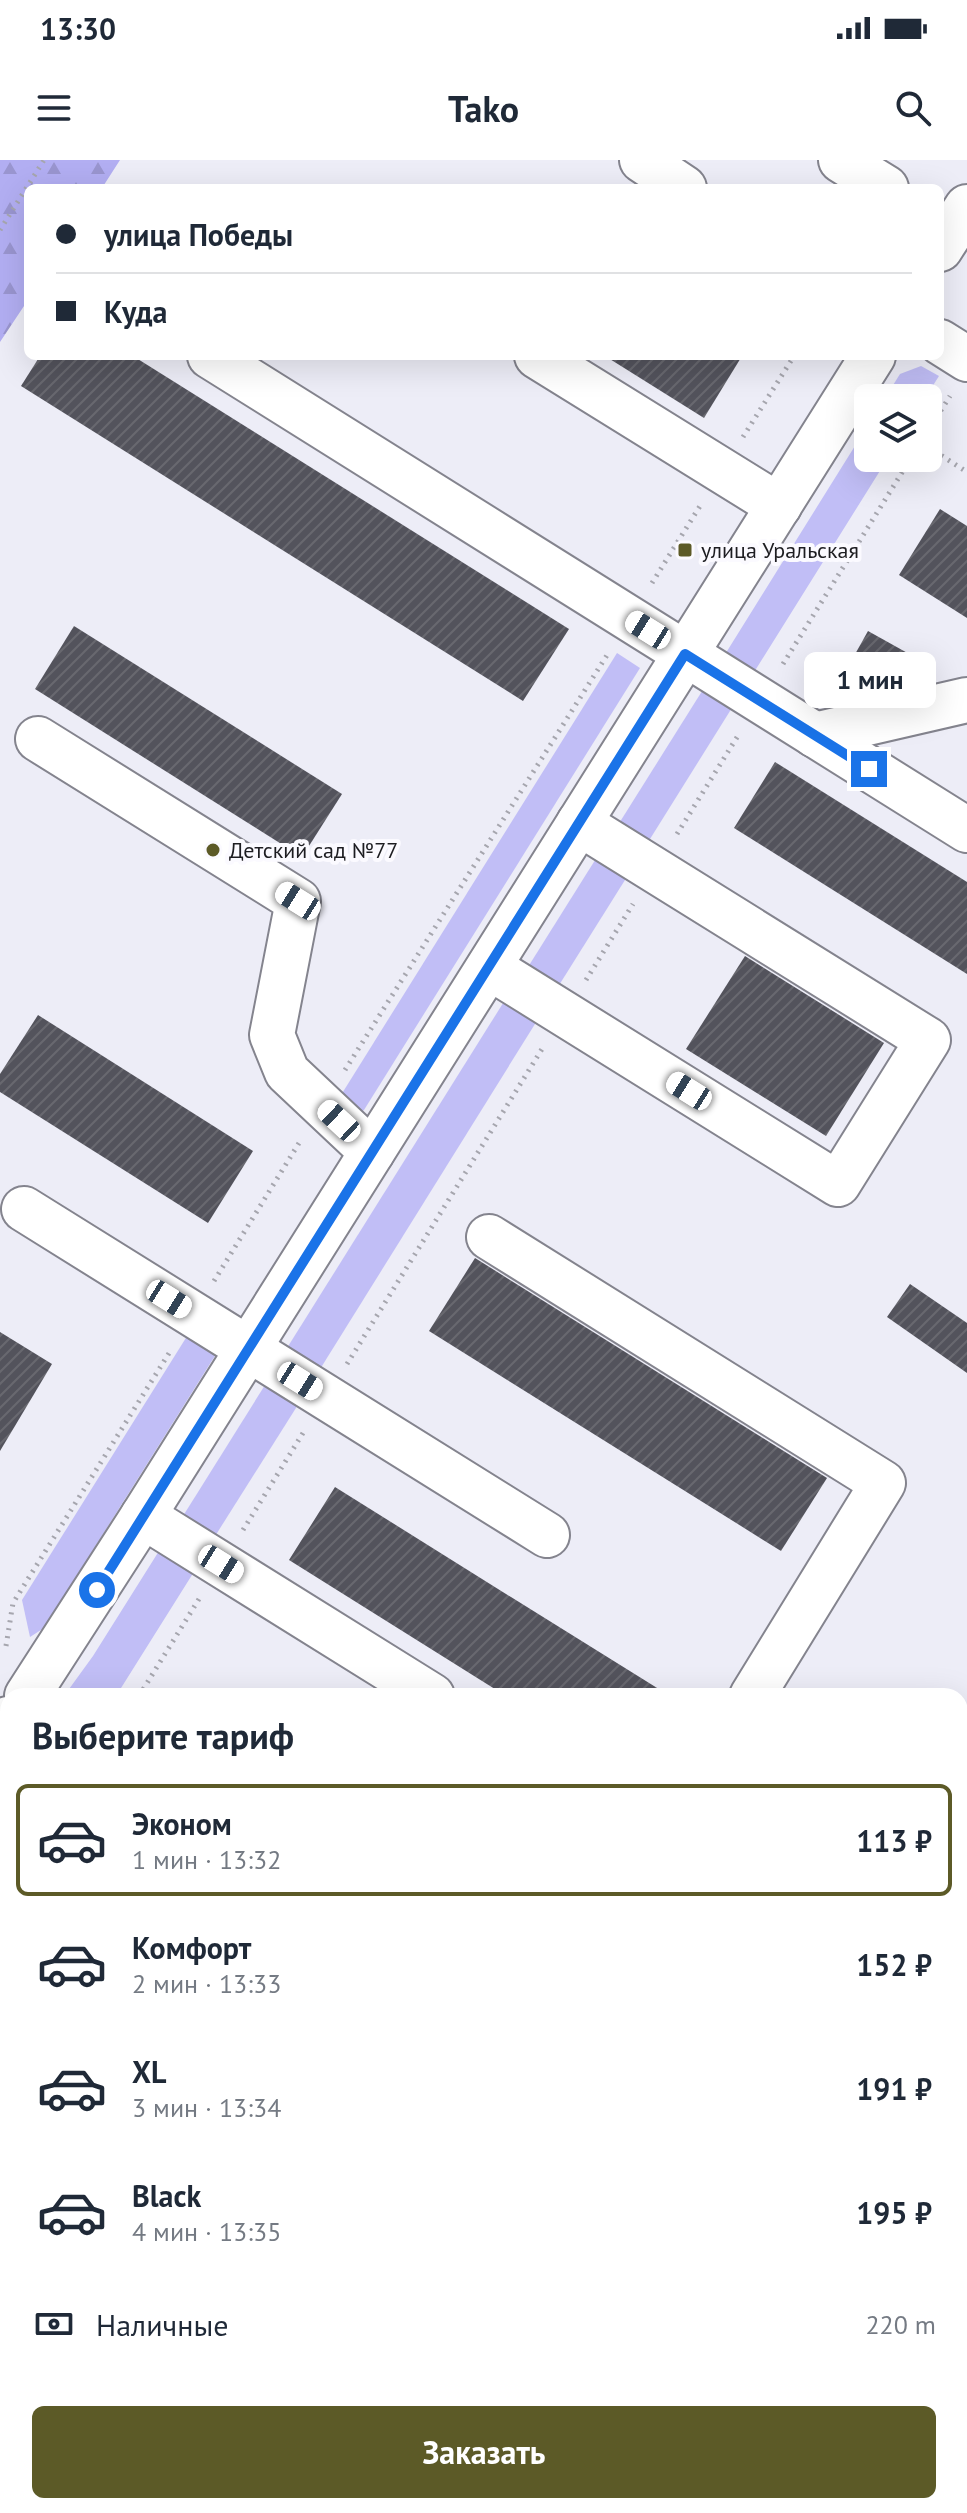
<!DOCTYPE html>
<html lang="ru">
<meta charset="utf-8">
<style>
:root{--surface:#fff;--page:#f2f2f3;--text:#1f2937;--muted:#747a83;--line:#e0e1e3;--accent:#5c5a27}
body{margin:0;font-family:"PT Sans",sans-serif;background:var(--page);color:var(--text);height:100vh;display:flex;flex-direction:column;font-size:30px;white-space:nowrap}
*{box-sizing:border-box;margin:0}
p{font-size:26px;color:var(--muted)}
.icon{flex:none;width:44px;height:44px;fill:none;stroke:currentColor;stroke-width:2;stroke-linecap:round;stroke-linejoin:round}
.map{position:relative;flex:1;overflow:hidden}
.panel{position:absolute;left:0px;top:1528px;width:968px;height:826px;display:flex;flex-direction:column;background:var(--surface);border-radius:24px 24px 0 0;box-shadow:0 8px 32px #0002}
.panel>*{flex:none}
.top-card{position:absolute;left:24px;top:24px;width:920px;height:176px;border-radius:12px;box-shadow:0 8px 32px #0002;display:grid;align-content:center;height:176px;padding:0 32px;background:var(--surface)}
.buttons{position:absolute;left:854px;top:224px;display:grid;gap:16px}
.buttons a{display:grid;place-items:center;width:88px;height:88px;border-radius:12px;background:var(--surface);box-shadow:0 8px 32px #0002;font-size:40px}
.end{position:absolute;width:36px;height:36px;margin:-18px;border:10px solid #1a73e8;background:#fff;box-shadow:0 0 0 4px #fff}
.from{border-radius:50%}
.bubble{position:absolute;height:56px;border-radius:12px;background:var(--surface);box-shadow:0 8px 32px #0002;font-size:26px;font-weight:700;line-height:56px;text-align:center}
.car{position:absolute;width:24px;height:48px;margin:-24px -12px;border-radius:10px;box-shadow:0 0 6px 2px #0007;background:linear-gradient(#fff 24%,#345 0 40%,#fff 0 76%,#345 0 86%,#fff 0)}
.top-card b{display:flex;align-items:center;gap:28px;height:76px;font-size:30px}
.top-card b+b{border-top:2px solid var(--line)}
.top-card i{width:20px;height:20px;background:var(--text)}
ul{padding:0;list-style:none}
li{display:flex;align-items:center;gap:24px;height:112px;margin:0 16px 12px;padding:0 16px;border:4px solid transparent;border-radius:12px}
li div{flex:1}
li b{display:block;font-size:30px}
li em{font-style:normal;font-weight:700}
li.active{border-color:var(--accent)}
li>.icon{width:72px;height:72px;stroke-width:1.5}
h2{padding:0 32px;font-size:36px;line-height:96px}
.pay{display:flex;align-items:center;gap:20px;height:88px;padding:0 32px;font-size:30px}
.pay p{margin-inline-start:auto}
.cta{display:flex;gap:16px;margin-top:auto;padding:16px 32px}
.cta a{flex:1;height:92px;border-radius:12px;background:var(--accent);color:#fff;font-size:32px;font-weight:700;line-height:92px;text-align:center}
.status{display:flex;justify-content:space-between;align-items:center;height:56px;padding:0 40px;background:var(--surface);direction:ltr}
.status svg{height:22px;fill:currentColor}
header{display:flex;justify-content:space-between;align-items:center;height:104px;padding:0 32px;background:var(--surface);font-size:36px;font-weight:700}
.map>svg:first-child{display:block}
</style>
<div class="status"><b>13:30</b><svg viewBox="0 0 49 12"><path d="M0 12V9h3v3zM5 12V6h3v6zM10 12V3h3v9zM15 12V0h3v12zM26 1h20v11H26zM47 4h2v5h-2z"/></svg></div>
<header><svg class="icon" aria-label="menu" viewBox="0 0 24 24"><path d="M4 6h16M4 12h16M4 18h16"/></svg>Tako<svg class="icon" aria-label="search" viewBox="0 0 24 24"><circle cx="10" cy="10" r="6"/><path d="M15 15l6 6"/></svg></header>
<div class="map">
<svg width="967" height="2353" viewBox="0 0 967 2353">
<defs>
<pattern id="forest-firs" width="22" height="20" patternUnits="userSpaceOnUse" patternTransform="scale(2)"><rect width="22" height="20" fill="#b2aef2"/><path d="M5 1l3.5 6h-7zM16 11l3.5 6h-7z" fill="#9995cf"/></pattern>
<pattern id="building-hatch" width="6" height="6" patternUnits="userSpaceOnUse" patternTransform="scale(2)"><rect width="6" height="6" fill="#53535c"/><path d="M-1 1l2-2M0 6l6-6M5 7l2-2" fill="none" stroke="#68686f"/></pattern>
</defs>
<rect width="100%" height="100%" fill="#ededf7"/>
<!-- green -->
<g fill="#c1bef6">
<path d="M 921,206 L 939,216 L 925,238 L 885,238 L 900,214 Z"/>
<path d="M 868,265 L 868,298 L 888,298 L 751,517 L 724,496 Z"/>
<path d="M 617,493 L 640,508 L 364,950 L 356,955 L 341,935 Z"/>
<path d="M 704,528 L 735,543 L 645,687 L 618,665 Z"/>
<path d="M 597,697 L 630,712 L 556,830 L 528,807 Z"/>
<path d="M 505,840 L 540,856 L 317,1214 L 287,1188 Z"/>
<path d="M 189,1173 L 218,1191 L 44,1468 L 30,1477 L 22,1440 Z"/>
<path d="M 265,1225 L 301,1240 L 212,1381 L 183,1356 Z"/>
<path d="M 159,1391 L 197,1407 L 116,1536 L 64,1536 L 93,1496 Z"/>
<path d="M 0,1940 L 8,1953 L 8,2022 L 0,2010 Z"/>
<path d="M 220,2346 L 263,2346 L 268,2353 L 225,2353 Z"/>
</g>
<!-- forest -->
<path fill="url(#forest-firs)" d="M 0,0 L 120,0 L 102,28 L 28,28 L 28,140 L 0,182 Z"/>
<!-- building -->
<g fill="url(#building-hatch)">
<path d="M 40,196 L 133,196 L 569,469 L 523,541 L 21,226 Z"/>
<path d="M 605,196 L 742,196 L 704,258 Z"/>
<path d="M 940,349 L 967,366 L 967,458 L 899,415 Z"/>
<path d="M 74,466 L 342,634 L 302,697 L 35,529 Z"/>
<path d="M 868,471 L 920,500 L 905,529 L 896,531 L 849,505 Z"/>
<path d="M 775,602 L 967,722 L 967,814 L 734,668 Z"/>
<path d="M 745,796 L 884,883 L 826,976 L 686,889 Z"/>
<path d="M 38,855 L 253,991 L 208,1063 L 0,932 L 0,914 Z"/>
<path d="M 475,1098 L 827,1318 L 781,1391 L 429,1171 Z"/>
<path d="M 910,1124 L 967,1163 L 967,1213 L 887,1157 Z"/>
<path d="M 0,1172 L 52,1204 L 0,1291 Z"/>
<path d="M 335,1327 L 511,1437 L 670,1536 L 506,1536 L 289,1400 Z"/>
</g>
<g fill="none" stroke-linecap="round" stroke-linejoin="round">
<!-- minor casing -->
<g stroke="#84848e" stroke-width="48">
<g id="minor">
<path d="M 642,0 L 684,28"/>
<path d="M 841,0 L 886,28"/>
<path d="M 940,89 L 967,47"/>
<path d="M 940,182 L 967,199"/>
<path d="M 210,196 L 967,670"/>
<path d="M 537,196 L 779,346"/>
<path d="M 815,575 L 967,540"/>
<path d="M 38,579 L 298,741 L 272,875 L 287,912 L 372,992"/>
<path d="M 489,807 L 838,1024 L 928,880 L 579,663"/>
<path d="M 24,1049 L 547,1375"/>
<path d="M 489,1077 L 883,1323 L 752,1536"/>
<path d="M 143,1356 L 432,1536"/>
<path d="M 27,1536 L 143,1356 L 873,196"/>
<path d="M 0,1568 L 8,1559"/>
<path d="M 960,1943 L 967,1948"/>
<path d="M 0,2113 L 8,2126"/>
<path d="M 150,2346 L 154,2353"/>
<path d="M 735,2346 L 748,2353"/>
</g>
</g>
<!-- major casing -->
<g stroke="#84848e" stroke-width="48">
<g id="major">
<path d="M 0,1901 L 8,1913"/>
<path d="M 292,2346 L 297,2353"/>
</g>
</g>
<!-- path -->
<g stroke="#a6a6ae" stroke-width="5" stroke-dasharray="2 6" stroke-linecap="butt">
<path d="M 0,70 L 44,0"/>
<path d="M 928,271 L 950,236"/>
<path d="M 743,277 L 794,196"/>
<path d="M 928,287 L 967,312"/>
<path d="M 652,423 L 700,346"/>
<path d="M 783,504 L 911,298"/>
<path d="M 677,674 L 739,574"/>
<path d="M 586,820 L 633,744"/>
<path d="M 345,910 L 609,492"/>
<path d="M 214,1121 L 299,983"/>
<path d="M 347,1204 L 542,889"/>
<path d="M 243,1370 L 303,1273"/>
<path d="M 6,1486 L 13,1443 L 171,1190"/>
<path d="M 139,1536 L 199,1439"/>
<path d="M 0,1651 L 8,1646"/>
<path d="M 0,1758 L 8,1745"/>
<path d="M 0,1822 L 8,1835"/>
<path d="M 0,2035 L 8,2047"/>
<path d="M 201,2346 L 205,2353"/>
<path d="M 342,2346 L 347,2353"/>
</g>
<!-- minor -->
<use href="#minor" stroke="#fff" stroke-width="44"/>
<!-- major -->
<use href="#major" stroke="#fff" stroke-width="44"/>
</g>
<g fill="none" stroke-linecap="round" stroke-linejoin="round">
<!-- route -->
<path stroke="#1a73e8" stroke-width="10" d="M 97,1430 L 685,494 L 869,609"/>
</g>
<!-- markers -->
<g fill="#5c5a27" stroke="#fbfaff" stroke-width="3">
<rect x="677" y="382" width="16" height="16" rx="4"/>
<circle cx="213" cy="690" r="8"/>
</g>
<g text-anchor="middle" stroke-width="8" stroke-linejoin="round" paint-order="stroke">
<!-- poi labels -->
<g font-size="22" fill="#1d1d21" stroke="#fbfaff" text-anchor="start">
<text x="701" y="398">улица Уральская</text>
<text x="229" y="698">Детский сад №77</text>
</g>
</g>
</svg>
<div class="buttons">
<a><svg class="icon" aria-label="layers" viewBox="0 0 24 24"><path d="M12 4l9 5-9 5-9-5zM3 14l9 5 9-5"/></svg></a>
</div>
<i class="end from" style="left:97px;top:1430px"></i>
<i class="end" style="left:869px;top:609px"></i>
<div class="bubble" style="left:804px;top:492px;width:132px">1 мин</div>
<i class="car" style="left:648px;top:470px;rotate:302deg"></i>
<i class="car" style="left:298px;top:741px;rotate:302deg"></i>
<i class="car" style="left:689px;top:931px;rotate:302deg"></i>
<i class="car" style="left:339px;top:961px;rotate:313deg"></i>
<i class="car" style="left:169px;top:1139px;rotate:122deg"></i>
<i class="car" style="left:300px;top:1221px;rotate:122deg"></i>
<i class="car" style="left:221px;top:1404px;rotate:122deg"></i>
<div class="top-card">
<b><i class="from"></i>улица Победы</b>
<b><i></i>Куда</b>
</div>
<section class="panel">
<h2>Выберите тариф</h2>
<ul>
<li class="active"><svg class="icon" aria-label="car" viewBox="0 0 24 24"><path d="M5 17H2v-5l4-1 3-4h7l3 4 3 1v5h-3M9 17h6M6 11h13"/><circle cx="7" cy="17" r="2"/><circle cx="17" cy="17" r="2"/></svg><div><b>Эконом</b><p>1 мин · 13:32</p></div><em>113 ₽</em></li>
<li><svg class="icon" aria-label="car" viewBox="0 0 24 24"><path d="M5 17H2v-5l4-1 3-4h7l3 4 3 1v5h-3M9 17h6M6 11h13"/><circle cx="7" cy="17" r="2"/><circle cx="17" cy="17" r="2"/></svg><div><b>Комфорт</b><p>2 мин · 13:33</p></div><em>152 ₽</em></li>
<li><svg class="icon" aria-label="car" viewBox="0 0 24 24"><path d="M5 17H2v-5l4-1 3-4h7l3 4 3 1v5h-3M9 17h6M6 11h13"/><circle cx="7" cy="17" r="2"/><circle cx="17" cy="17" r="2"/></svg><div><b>XL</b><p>3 мин · 13:34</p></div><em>191 ₽</em></li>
<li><svg class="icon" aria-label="car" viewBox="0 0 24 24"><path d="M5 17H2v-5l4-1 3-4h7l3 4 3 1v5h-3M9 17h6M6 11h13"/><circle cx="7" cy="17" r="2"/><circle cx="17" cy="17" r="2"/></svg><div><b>Black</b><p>4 мин · 13:35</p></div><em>195 ₽</em></li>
</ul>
<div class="pay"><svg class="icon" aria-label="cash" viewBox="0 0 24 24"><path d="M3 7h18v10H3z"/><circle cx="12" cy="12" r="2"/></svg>Наличные<p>220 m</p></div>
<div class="cta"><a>Заказать</a></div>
</section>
</div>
